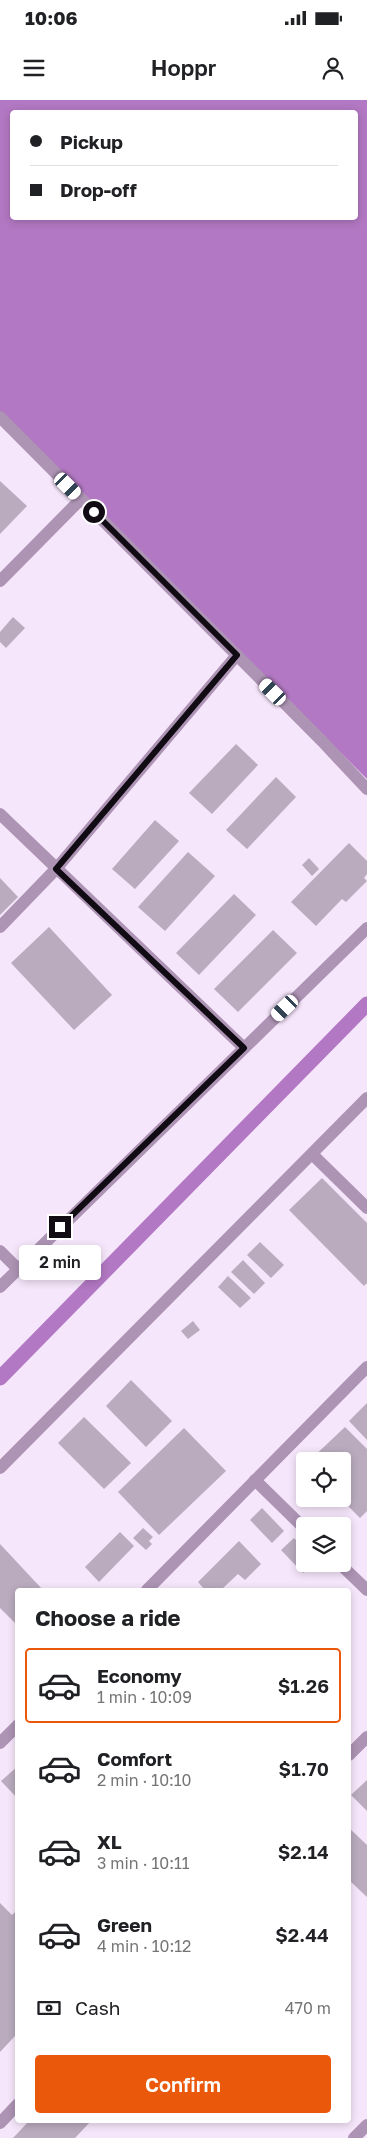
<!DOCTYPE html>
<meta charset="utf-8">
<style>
:root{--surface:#fff;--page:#f6f6f6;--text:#202124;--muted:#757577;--line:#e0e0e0;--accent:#ea580c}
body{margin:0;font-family:"Golos Text",sans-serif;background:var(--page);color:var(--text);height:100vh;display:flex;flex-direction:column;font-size:19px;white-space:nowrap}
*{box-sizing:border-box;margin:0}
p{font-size:16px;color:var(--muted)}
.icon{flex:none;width:28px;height:28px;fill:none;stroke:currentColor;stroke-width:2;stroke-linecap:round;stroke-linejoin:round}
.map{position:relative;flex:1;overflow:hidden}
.drawer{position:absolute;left:15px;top:1488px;width:336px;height:535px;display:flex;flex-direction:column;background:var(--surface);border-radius:5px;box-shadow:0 2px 8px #0003}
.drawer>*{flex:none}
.banner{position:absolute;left:10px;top:10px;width:348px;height:110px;border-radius:5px;box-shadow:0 2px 8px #0003;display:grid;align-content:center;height:110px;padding:0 20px;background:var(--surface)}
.fabs{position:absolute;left:296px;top:1352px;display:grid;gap:10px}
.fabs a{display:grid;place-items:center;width:55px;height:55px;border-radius:5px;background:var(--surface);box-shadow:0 2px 8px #0003;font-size:25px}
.end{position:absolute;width:22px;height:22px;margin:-11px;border:6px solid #110c13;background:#fff;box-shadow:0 0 0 2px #fff}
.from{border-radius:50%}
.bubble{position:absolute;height:35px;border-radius:5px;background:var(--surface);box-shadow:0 2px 8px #0003;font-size:16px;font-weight:600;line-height:35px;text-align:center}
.car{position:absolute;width:15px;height:30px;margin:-15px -8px;border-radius:6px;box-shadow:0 0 4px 1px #0007;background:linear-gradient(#fff 24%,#345 0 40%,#fff 0 76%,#345 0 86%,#fff 0)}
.banner b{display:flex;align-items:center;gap:18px;height:48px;font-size:19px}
.banner b+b{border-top:1px solid var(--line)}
.banner i{width:12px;height:12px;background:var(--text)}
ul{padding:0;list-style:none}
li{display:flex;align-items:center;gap:15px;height:75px;margin:0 10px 8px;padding:0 10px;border:2px solid transparent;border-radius:5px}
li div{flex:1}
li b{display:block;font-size:19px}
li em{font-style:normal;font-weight:600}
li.selected{border-color:var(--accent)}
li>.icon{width:45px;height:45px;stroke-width:1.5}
h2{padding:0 20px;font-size:22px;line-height:60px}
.pay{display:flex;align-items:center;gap:12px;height:55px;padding:0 20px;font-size:19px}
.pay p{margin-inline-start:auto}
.button{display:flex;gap:10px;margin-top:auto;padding:10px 20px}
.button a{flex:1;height:58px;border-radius:5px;background:var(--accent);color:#fff;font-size:20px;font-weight:600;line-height:58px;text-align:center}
.status{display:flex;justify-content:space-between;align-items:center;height:35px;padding:0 25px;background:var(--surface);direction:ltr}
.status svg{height:14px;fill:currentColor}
header{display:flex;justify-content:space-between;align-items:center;height:65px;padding:0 20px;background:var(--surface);font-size:22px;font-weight:600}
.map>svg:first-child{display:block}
</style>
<div class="status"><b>10:06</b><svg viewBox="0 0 49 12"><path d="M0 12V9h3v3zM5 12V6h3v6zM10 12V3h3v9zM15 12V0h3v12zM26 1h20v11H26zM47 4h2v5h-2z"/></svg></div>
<header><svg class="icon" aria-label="menu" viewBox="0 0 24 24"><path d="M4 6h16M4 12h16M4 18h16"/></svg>Hoppr<svg class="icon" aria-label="person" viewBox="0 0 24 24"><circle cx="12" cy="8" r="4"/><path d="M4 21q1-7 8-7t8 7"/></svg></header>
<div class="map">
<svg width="367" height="2038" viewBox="0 0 367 2038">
<rect width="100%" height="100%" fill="#f6e6fb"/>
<!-- water -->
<path fill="#b278c3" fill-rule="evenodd" d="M 0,0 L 367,0 L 367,679 L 0,312 ZM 12,12 L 355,12 L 355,118 L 12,118 Z"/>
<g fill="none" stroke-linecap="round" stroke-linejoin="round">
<!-- canal -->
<path stroke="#b278c3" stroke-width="15" d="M 0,1278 L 367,904"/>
</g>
<!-- building -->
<g fill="#baabbf">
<path d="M 0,381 L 27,406 L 0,434 Z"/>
<path d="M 13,517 L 25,528 L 6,548 L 0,542 L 0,532 Z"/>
<path d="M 236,644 L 258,665 L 212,714 L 189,693 Z"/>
<path d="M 276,677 L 296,697 L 247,749 L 226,730 Z"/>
<path d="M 155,720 L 179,741 L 135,789 L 112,769 Z"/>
<path d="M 349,743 L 367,761 L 367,774 L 364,778 L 367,781 L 346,802 L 342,799 L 316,826 L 291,802 Z"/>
<path d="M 188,752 L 215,776 L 165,831 L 138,807 Z"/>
<path d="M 309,758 L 319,769 L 312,776 L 302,765 Z"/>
<path d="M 0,778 L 18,797 L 0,815 Z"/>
<path d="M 234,794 L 256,815 L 199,875 L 176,853 Z"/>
<path d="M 49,827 L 112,895 L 74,930 L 11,863 Z"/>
<path d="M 273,830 L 297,853 L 238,912 L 214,889 Z"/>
<path d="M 322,1078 L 367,1123 L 367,1183 L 364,1186 L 289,1110 Z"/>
<path d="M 260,1142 L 284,1165 L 271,1178 L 247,1155 Z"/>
<path d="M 243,1160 L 265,1183 L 254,1194 L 231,1172 Z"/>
<path d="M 228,1176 L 251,1198 L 240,1208 L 218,1187 Z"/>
<path d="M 193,1221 L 200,1230 L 188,1239 L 181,1231 Z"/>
<path d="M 131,1280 L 172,1321 L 146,1347 L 106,1306 Z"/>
<path d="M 367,1303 L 367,1340 L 349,1321 Z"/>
<path d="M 84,1317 L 131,1363 L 104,1389 L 58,1343 Z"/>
<path d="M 345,1327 L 367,1349 L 367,1411 L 360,1418 L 342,1400 L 342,1361 L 309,1361 Z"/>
<path d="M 184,1328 L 226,1371 L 159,1435 L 118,1392 Z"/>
<path d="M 262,1408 L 284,1431 L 272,1443 L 250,1420 Z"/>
<path d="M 143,1428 L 153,1437 L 149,1441 L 152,1444 L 146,1450 L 133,1438 Z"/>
<path d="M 120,1432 L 134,1446 L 99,1482 L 85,1467 Z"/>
<path d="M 294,1438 L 305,1450 L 305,1464 L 312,1464 L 303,1473 L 281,1450 Z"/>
<path d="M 239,1441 L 261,1464 L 245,1480 L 238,1474 L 221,1490 L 205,1490 L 198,1482 Z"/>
<path d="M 0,1444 L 43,1490 L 18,1490 L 18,1526 L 0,1508 Z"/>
<path d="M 18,1666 L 18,1699 L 1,1681 Z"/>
<path d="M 367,1680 L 367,1711 L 351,1695 Z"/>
<path d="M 349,1728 L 367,1745 L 367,1797 L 349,1780 Z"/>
<path d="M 0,1803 L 12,1815 L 18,1809 L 18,1937 L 15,1936 L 0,1952 Z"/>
<path d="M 30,2020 L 92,2020 L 75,2038 L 13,2038 Z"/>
</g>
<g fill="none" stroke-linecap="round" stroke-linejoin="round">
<!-- street -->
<g stroke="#ad93b4" stroke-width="12">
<path d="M 0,317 L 322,641 L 367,689"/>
<path d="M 0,481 L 81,399"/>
<path d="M 0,714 L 244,948"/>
<path d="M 0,827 L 56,769 L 237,555"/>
<path d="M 312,1054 L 367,1108"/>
<path d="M 0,1151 L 18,1169"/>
<path d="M 0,1187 L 367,828"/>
<path d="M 0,1368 L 367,998"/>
<path d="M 255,1380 L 305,1429"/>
<path d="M 340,1464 L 367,1490"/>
<path d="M 147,1490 L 367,1267"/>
<path d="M 0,1643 L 18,1625"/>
<path d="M 349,1655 L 367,1637"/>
<path d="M 0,2023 L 18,2004"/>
<path d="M 354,2038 L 367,2025"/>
</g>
</g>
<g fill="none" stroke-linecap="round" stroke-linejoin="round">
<!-- route -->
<path stroke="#110c13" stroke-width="6" d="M 60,1127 L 244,948 L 56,769 L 237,555 L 94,412"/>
</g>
</svg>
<div class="fabs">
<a><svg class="icon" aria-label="locate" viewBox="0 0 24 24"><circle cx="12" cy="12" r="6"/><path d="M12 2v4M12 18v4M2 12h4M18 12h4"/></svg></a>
<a><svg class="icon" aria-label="layers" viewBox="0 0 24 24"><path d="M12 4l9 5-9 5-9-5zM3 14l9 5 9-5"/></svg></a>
</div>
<i class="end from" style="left:94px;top:412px"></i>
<i class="end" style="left:60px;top:1127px"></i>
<div class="bubble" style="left:19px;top:1145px;width:82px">2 min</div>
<i class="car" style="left:68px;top:386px;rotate:135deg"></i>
<i class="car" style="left:273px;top:592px;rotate:315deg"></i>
<i class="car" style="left:285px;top:908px;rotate:226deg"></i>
<div class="banner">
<b><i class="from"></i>Pickup</b>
<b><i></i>Drop-off</b>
</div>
<section class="drawer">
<h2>Choose a ride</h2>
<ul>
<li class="selected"><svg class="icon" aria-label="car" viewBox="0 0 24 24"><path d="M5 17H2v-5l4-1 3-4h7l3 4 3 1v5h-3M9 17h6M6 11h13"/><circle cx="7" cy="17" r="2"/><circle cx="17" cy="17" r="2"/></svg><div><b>Economy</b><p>1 min · 10:09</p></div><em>$1.26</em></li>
<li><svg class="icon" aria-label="car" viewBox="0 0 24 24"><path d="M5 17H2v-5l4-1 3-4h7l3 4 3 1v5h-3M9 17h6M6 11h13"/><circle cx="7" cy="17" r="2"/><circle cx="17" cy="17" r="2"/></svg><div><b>Comfort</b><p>2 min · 10:10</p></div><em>$1.70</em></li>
<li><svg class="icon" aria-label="car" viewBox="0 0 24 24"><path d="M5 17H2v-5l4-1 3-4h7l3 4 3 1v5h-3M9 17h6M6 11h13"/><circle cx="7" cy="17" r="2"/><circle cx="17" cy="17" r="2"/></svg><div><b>XL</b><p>3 min · 10:11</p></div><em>$2.14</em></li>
<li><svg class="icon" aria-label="car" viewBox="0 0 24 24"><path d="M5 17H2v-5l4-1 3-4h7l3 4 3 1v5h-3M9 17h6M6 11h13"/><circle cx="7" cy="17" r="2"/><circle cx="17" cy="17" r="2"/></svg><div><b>Green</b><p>4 min · 10:12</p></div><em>$2.44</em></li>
</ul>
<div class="pay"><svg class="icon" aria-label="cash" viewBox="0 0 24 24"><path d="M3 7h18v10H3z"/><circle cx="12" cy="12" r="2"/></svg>Cash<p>470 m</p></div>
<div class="button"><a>Confirm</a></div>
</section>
</div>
